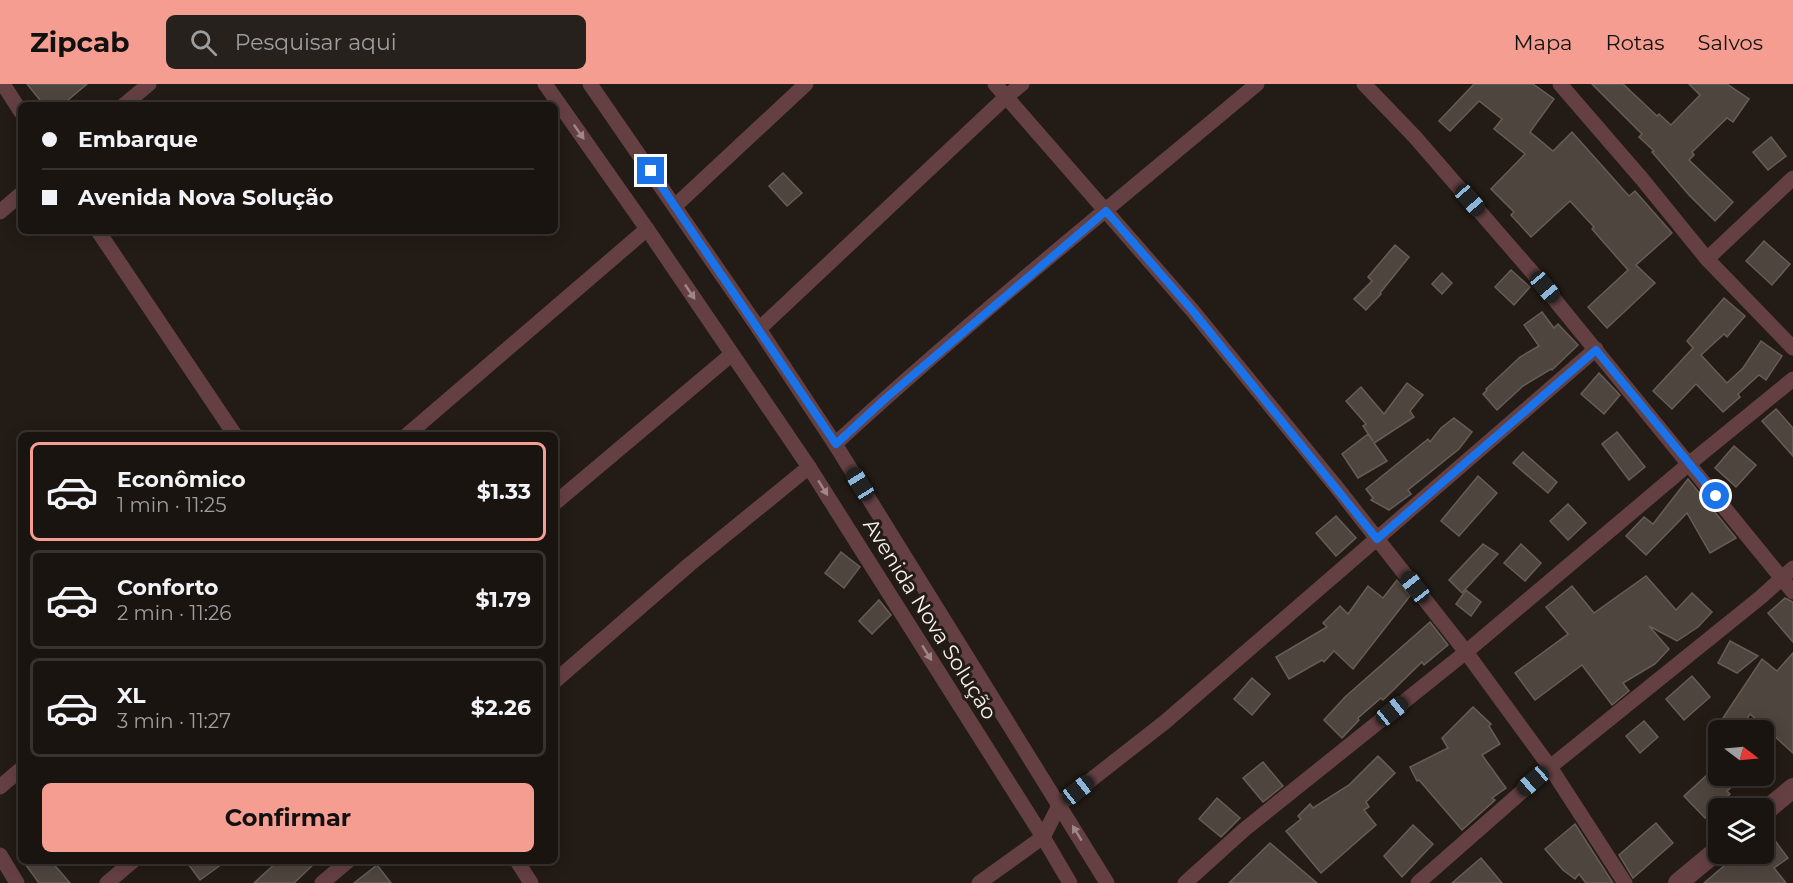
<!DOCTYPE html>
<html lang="pt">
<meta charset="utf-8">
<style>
:root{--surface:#1a1410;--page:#27211e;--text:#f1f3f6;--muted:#9f9e9f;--line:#383330;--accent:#f59d90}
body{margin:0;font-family:Montserrat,sans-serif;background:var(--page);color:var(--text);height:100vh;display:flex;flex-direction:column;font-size:22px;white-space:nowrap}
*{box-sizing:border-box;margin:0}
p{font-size:20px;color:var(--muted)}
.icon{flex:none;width:33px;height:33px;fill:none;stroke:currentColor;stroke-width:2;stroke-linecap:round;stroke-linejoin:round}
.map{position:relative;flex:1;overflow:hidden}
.side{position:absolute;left:18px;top:348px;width:540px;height:432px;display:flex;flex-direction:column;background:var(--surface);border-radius:9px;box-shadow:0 3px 15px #0003,0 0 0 2px var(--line)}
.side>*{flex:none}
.top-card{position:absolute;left:18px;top:18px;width:540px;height:132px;border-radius:9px;box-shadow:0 3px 15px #0003,0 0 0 2px var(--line);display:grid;align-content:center;height:132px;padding:0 24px;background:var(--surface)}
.needle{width:39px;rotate:106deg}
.fabs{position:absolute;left:1708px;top:636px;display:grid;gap:12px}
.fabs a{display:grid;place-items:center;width:66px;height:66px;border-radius:9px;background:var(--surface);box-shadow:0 3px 15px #0003,0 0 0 2px var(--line);font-size:30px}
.end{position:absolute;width:27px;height:27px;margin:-14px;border:8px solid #1a73e8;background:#fff;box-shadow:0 0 0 3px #fff}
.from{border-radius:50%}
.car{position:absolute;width:18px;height:36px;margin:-18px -9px;border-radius:8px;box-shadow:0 0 4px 2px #0007;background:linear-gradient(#222 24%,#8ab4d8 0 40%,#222 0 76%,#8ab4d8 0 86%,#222 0)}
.top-card b{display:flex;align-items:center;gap:21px;height:57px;font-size:22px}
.top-card b+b{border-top:2px solid var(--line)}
.top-card i{width:15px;height:15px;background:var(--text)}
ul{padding:10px 0 0;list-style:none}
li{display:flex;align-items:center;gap:18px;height:99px;margin:0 12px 9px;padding:0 12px;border:3px solid var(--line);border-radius:9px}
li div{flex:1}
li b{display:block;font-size:22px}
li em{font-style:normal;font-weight:700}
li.active{border-color:var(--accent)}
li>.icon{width:54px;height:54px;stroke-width:1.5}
.action{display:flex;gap:12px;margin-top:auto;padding:12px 24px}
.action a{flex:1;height:69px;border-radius:9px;background:var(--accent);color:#111;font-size:24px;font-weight:700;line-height:69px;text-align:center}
header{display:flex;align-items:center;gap:36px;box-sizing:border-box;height:84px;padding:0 30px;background:var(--accent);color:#111}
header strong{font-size:28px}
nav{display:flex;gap:33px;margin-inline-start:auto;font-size:21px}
.search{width:420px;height:54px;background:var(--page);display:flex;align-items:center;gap:15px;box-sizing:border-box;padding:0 21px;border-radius:9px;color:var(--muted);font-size:22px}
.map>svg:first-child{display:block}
</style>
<header>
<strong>Zipcab</strong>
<div class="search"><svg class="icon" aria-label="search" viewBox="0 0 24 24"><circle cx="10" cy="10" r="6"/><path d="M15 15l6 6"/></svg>Pesquisar aqui</div>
<nav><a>Mapa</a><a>Rotas</a><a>Salvos</a></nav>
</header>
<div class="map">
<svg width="1793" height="799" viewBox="0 0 1793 799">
<rect width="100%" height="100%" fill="#231b15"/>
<!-- building -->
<g fill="#4e453e" stroke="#675d56" stroke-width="1.5">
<path d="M 27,0 L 87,0 L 62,21 L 44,21 Z"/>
<path d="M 1474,0 L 1533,0 L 1554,15 L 1530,48 L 1553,67 L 1572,48 L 1629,112 L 1635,107 L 1672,149 L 1636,181 L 1655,199 L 1607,244 L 1588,223 L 1628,186 L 1592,145 L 1594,143 L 1570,117 L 1531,153 L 1511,131 L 1514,128 L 1491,105 L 1525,70 L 1494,45 L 1502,35 L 1479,17 L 1450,47 L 1439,37 Z"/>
<path d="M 1592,0 L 1623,0 L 1657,32 L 1659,30 L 1671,41 L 1700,11 L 1689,0 L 1727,0 L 1749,15 L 1733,38 L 1727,34 L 1692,68 L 1694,71 L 1689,76 L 1733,118 L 1715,137 L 1689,111 L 1652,68 L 1654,67 L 1639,53 L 1642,50 Z"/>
<path d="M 1771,53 L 1786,72 L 1768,86 L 1753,68 Z"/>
<path d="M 783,89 L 802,109 L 787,122 L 769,102 Z"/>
<path d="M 1764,157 L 1790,180 L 1772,201 L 1746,177 Z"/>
<path d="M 1395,161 L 1409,173 L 1380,209 L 1381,210 L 1366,226 L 1354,215 L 1372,197 L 1368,193 Z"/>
<path d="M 1511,186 L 1530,203 L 1514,221 L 1495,203 Z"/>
<path d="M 1442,189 L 1452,199 L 1442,210 L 1432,200 Z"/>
<path d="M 1724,214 L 1745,232 L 1727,253 L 1724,250 L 1701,271 L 1727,299 L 1743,284 L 1761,257 L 1782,272 L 1766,296 L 1759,291 L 1738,310 L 1740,313 L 1723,328 L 1696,300 L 1672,325 L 1653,307 L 1693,264 L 1687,257 Z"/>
<path d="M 1542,228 L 1554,244 L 1558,240 L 1578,261 L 1552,286 L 1551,285 L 1523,302 L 1497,326 L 1483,310 L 1487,306 L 1486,305 L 1520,273 L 1539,262 L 1524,241 Z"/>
<path d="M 1599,289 L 1620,311 L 1604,330 L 1581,310 Z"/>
<path d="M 1407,299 L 1423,311 L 1410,327 L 1414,333 L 1374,359 L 1387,377 L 1358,394 L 1342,370 L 1368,350 L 1373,357 L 1363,342 L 1366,340 L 1346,317 L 1361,303 L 1384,330 Z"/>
<path d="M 1776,325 L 1793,344 L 1793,372 L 1762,337 Z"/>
<path d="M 1454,334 L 1472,348 L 1459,365 L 1408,406 L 1411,410 L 1389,426 L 1371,416 L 1373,414 L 1366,405 L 1428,355 L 1430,358 L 1441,344 Z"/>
<path d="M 1617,348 L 1645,383 L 1629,396 L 1602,360 Z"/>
<path d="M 1734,362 L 1756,381 L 1736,403 L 1715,384 Z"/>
<path d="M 1523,368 L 1557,398 L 1548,409 L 1513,379 Z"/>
<path d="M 1478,392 L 1497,409 L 1459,452 L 1441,437 Z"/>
<path d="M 1688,395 L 1736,454 L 1710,469 L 1687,429 L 1646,471 L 1626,452 L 1644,433 L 1653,440 Z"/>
<path d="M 1568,420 L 1586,439 L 1568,456 L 1550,437 Z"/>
<path d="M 1336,432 L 1356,454 L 1336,472 L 1316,449 Z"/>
<path d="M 1483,460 L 1498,470 L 1462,509 L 1449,496 Z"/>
<path d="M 1521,460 L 1541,479 L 1525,497 L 1504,479 Z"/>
<path d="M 841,468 L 860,483 L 844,504 L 825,489 Z"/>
<path d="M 1646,492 L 1676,526 L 1692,509 L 1712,528 L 1698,543 L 1677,557 L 1649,542 L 1669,565 L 1655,580 L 1623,599 L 1629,607 L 1612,621 L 1582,581 L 1535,616 L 1515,589 L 1568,550 L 1546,523 L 1572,502 L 1594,529 Z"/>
<path d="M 1397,496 L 1410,512 L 1353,585 L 1334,567 L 1324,578 L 1322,576 L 1289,595 L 1276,573 L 1327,543 L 1323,539 L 1340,522 L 1348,530 L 1368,502 L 1383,514 Z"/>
<path d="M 1466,506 L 1481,518 L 1471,532 L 1456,520 Z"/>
<path d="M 1785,514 L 1793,518 L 1793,558 L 1768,529 Z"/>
<path d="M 879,516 L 891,531 L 872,550 L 859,537 Z"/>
<path d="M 1430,538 L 1448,561 L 1424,581 L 1422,578 L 1383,616 L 1381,614 L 1358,634 L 1359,636 L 1342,654 L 1324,636 L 1345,613 Z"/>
<path d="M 1730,557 L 1758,572 L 1737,589 L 1718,579 Z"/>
<path d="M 1793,569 L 1793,669 L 1750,630 L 1740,646 L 1715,646 L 1762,575 L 1777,587 Z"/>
<path d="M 1692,592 L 1710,613 L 1684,636 L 1666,615 Z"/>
<path d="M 1252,594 L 1270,610 L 1252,631 L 1234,615 Z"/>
<path d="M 1473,623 L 1491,640 L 1489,642 L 1500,660 L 1482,671 L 1506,704 L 1492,714 L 1495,716 L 1462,746 L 1419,696 L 1417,697 L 1410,683 L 1448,664 L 1442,654 Z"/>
<path d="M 1644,637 L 1658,653 L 1640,669 L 1626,652 Z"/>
<path d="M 1378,672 L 1395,689 L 1366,718 L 1369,723 L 1364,726 L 1376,741 L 1321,789 L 1286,747 L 1301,735 L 1298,732 L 1310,720 L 1313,724 L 1349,701 Z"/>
<path d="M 1263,678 L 1283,702 L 1263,718 L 1243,694 Z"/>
<path d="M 1719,680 L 1719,692 L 1744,692 L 1727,707 L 1730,710 L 1705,734 L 1684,712 Z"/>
<path d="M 1217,714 L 1240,734 L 1221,753 L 1199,735 Z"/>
<path d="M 1656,739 L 1673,759 L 1633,794 L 1619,771 Z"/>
<path d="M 1575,740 L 1613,799 L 1586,799 L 1579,790 L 1575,795 L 1563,786 L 1545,765 Z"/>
<path d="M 1413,741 L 1433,760 L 1402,793 L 1384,772 Z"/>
<path d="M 1764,742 L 1788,774 L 1774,784 L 1786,799 L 1704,799 L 1738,770 L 1764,770 Z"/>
<path d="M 1270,759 L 1317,799 L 1229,799 Z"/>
<path d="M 1481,774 L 1502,799 L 1452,799 Z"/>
<path d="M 23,777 L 51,777 L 70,799 L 39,799 Z"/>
<path d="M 186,777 L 226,777 L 200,796 Z"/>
<path d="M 278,777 L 317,777 L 294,799 L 254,799 Z"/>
<path d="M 377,781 L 391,799 L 354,799 Z"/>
</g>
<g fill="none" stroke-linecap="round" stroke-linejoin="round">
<!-- minor -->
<g stroke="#654043" stroke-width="15">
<path d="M 3,0 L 21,28"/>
<path d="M 545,0 L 647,145 L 809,383 L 1043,753 L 1070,799"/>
<path d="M 590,0 L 759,245 L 835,360 L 1107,799"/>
<path d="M 995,0 L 1192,226 L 1338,405 L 1466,568 L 1550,683 L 1625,799"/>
<path d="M 1364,0 L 1415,53 L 1532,188 L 1793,508"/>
<path d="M 1560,0 L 1642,95 L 1707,175 L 1793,264"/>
<path d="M 124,21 L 149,0"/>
<path d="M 675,122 L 806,0"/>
<path d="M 0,128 L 21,110"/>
<path d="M 98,147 L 235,351"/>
<path d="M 1707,175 L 1793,94"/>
<path d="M 759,245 L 1006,13 L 1022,0"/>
<path d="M 407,351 L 647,145"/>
<path d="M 835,360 C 971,235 1115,119 1257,0"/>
<path d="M 555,419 L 732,270"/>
<path d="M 555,597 L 690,480 L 809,383"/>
<path d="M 0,703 L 21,685"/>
<path d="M 0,771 L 17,799"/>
<path d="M 517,777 L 531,799"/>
<path d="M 107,799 L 133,777"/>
<path d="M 322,799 L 348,777"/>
<path d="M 979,799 L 1043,753 L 1060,720 L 1165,638 L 1596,265"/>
<path d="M 1185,799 L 1245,745 L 1466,568 L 1690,379 L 1793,295"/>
<path d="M 1418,799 L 1550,683 L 1761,513 L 1793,484"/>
</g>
<!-- tertiary -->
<g stroke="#654043" stroke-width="20">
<path d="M 1764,728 L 1793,704"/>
<path d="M 1678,799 L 1719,765"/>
</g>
</g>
<!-- one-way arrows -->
<defs><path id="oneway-solid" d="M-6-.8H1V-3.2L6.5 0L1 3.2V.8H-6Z" transform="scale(1.5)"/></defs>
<g fill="#9f8787">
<use href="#oneway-solid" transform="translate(579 48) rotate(55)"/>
<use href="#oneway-solid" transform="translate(690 208) rotate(56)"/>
<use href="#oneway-solid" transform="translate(823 404) rotate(58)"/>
<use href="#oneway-solid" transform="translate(927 569) rotate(58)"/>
<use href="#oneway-solid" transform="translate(1077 749) rotate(-121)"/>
</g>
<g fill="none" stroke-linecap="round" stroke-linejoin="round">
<!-- route -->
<path stroke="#1a73e8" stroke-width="8" d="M 651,87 L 836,360 L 886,314 L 1106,127 L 1192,226 L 1377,455 L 1596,266 L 1716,412"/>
</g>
<g text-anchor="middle" stroke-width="6" stroke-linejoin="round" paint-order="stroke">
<!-- street labels -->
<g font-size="21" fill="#f7f2ed" stroke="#231b15">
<text transform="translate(930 535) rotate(58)" y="7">Avenida Nova Solução</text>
</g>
</g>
</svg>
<div class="fabs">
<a><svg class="needle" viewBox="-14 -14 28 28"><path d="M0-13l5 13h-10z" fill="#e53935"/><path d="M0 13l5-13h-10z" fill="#9f9e9f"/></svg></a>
<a><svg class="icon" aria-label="layers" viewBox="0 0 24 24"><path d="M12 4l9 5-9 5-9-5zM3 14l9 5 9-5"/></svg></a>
</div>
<i class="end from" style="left:1716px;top:412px"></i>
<i class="end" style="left:651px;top:87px"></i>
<i class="car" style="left:1470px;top:116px;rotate:139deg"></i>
<i class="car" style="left:1545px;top:203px;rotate:140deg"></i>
<i class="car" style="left:860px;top:400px;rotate:328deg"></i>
<i class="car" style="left:1415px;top:503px;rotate:322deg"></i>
<i class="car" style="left:1392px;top:627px;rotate:51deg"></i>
<i class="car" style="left:1533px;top:697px;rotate:229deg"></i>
<i class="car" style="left:1078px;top:706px;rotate:52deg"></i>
<div class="top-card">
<b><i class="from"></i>Embarque</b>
<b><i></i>Avenida Nova Solução</b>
</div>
<section class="side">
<ul>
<li class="active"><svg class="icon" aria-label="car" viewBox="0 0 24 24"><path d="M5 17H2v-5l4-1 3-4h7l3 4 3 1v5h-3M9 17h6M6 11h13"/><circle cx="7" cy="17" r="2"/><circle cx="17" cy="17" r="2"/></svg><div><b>Econômico</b><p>1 min · 11:25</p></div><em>$1.33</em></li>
<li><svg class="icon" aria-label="car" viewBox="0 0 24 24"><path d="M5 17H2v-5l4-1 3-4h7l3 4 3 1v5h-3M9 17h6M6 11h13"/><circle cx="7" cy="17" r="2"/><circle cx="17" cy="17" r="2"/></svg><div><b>Conforto</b><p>2 min · 11:26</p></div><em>$1.79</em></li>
<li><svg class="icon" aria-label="car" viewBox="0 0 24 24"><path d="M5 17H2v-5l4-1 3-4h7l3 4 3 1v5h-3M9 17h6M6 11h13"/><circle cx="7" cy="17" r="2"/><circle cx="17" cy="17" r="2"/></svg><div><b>XL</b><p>3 min · 11:27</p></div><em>$2.26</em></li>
</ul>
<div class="action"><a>Confirmar</a></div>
</section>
</div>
